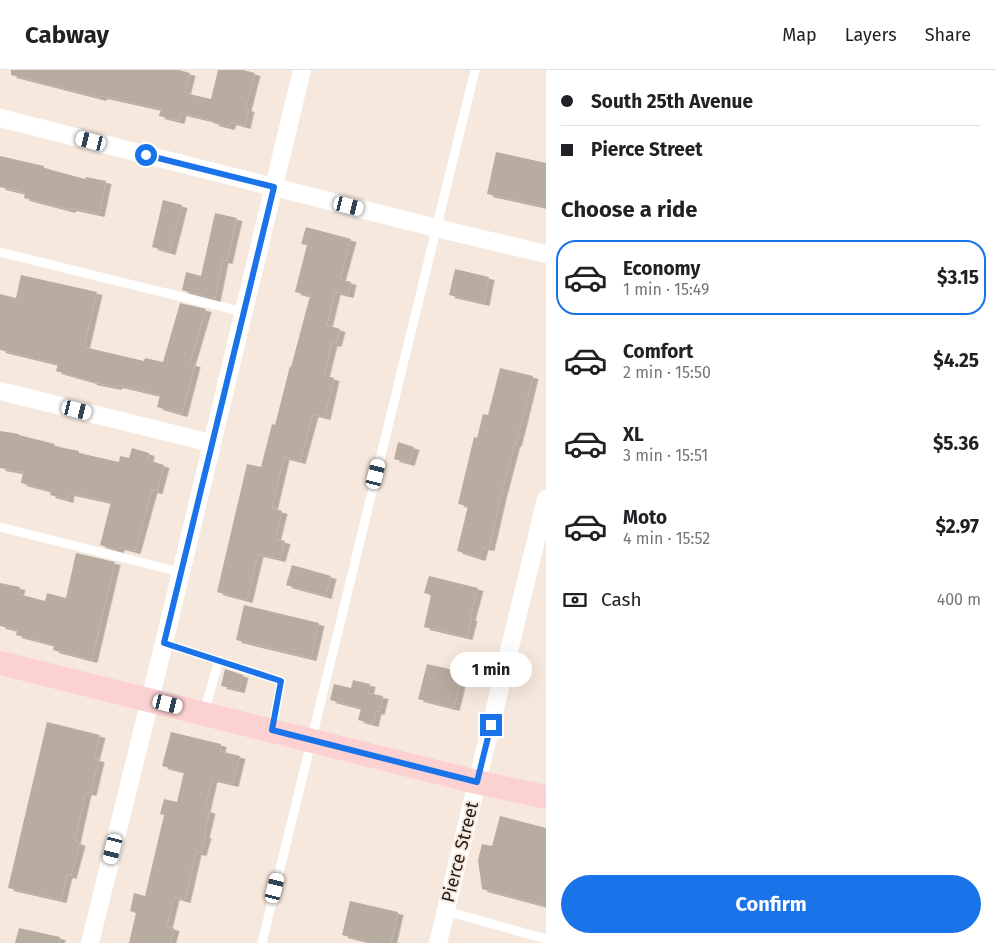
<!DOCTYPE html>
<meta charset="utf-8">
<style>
:root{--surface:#fff;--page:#f6f6f6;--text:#202124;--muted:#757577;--line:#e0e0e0;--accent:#1a73e8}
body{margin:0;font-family:"Fira Sans",sans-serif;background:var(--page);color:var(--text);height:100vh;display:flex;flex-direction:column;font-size:19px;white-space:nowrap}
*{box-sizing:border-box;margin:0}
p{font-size:16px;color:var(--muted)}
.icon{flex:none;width:28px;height:28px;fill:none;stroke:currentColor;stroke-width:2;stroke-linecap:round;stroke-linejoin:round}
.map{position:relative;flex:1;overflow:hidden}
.drawer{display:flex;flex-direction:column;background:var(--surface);width:450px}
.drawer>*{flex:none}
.guide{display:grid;align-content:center;height:110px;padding:0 15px;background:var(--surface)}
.end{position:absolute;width:22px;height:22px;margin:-11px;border:6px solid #1a73e8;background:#fff;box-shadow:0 0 0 2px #fff}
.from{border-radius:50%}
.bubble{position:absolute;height:35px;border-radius:18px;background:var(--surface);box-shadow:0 5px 20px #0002;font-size:16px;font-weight:700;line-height:35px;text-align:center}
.car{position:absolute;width:15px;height:30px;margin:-15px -8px;border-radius:6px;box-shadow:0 0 4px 1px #0007;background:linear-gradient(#fff 24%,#345 0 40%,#fff 0 76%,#345 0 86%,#fff 0)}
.guide b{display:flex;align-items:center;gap:18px;height:48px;font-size:19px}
.guide b+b{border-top:1px solid var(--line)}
.guide i{width:12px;height:12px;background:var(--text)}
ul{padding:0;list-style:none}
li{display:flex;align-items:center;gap:15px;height:75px;margin:0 10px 8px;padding:0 5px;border:2px solid transparent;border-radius:20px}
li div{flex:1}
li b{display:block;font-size:19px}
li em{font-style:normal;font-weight:700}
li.on{border-color:var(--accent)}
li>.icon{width:45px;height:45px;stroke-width:1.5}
h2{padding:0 15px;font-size:22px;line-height:60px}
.pay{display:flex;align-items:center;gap:12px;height:55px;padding:0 15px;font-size:19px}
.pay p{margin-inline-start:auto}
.primary-button{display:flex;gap:10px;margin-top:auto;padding:10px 15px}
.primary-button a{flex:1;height:58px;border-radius:30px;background:var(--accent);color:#fff;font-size:20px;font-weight:700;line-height:58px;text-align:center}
header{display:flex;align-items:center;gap:30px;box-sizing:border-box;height:70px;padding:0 25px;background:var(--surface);border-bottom:1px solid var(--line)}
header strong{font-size:24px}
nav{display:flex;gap:28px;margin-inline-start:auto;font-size:18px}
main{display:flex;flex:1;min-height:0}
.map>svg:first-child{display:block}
</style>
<header>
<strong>Cabway</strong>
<nav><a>Map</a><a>Layers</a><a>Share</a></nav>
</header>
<main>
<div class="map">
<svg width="546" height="873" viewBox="0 0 546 873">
<defs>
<filter id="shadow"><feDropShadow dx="5.5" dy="3" stdDeviation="0" flood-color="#0004"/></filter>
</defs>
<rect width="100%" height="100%" fill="#f7e8dd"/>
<!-- building -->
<g fill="#b8aca0" filter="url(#shadow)">
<path d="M 11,0 L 179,0 L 190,3 L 185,23 L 211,29 L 218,0 L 243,0 L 255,3 L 246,38 L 249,39 L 245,56 L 231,52 L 229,57 L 213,53 L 214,51 L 181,43 L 179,51 L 159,46 L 161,39 L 102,26 L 101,28 L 11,5 Z"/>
<path d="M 496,82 L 546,93 L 546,137 L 487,124 Z"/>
<path d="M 0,86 L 44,96 L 44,98 L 85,109 L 86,107 L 106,111 L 99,144 L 71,138 L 70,140 L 24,128 L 25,123 L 0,117 Z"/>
<path d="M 163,130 L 182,135 L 170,182 L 152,177 Z"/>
<path d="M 215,143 L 237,148 L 227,191 L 223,190 L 215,229 L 182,220 L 186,202 L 201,206 Z"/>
<path d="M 306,157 L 351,169 L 340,209 L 351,212 L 348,225 L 335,222 L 327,255 L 340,259 L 336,274 L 332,273 L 324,305 L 334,308 L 325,347 L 313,344 L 300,391 L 284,387 L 272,438 L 282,441 L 275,469 L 285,471 L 280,489 L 258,484 L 247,530 L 217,522 L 247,394 L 261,397 L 272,354 L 275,355 L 290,296 L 291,297 L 310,226 L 295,222 L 307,175 L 301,174 Z"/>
<path d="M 455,199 L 489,207 L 484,233 L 449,225 Z"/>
<path d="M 21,205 L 97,222 L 84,277 L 144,291 L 145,288 L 163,292 L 180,233 L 206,239 L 190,293 L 195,294 L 182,344 L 157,337 L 160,325 L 117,315 L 116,317 L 91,312 L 91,311 L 56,301 L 58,294 L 0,280 L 0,224 L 16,228 Z"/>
<path d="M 500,298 L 533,306 L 522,351 L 516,374 L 515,373 L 501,426 L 489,478 L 483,477 L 480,488 L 457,481 L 468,436 L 458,434 L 474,367 L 477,368 L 483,344 L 488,345 Z"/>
<path d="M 0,361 L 19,364 L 19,365 L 55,374 L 54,376 L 79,381 L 79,383 L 119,392 L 120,386 L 129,388 L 132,378 L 149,383 L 148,390 L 164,395 L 157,421 L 152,420 L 135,481 L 119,477 L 118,480 L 100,475 L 111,432 L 69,423 L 68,430 L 50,425 L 51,421 L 21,413 L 23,402 L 0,398 Z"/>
<path d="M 398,372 L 414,377 L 409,393 L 394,389 Z"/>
<path d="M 76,483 L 115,492 L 92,590 L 53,580 L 54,575 L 16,565 L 17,560 L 0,556 L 0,513 L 20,517 L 18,524 L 45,531 L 47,523 L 66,528 Z"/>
<path d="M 292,495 L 331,506 L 326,526 L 286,515 Z"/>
<path d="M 429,506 L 478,518 L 470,548 L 472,548 L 467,567 L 424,557 L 431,525 L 424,523 Z"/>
<path d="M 244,535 L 319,553 L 311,588 L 236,570 Z"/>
<path d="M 427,594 L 463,602 L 454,638 L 418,629 Z"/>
<path d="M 225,599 L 243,605 L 239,620 L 221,616 Z"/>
<path d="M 353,610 L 370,614 L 368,623 L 383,626 L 379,642 L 376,641 L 373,654 L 358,650 L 361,638 L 330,630 L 334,614 L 351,618 Z"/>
<path d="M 47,652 L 100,665 L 94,688 L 99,689 L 91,723 L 86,722 L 75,771 L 80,773 L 71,806 L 67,805 L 61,830 L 8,818 Z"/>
<path d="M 171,662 L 221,674 L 220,681 L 240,686 L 233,714 L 212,709 L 205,739 L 210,741 L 204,765 L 206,765 L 201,783 L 196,782 L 185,830 L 174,827 L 167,856 L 174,858 L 170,873 L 129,873 L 136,843 L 130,841 L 134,823 L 145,826 L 164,745 L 160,744 L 164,729 L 177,732 L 184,702 L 162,696 Z"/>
<path d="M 500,746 L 546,758 L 546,836 L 482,819 L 478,790 L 482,774 L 492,776 Z"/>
<path d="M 350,831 L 398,842 L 391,873 L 374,873 L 342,865 Z"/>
<path d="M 19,858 L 60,867 L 59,873 L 15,873 Z"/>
</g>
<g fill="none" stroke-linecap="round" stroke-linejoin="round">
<!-- service -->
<g stroke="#fff" stroke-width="9">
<path d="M 0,182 L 243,242"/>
<path d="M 0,457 L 180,502"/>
<path d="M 164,573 L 281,611 L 272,660"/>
<path d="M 204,643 L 219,590"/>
<path d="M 446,841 L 546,869"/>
<path d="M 262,873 L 475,0"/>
</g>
<!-- minor -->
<g stroke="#fff" stroke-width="18">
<path d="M 0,48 L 436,158 L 546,184"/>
<path d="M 0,321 L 211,373"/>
<path d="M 90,873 L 164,573 L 302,0"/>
<path d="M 438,873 L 546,429"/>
</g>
<!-- secondary -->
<path stroke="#fcd1d2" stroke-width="24" d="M 0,593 L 477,712 L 546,727"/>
</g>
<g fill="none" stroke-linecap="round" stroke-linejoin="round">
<!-- route -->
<path stroke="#1a73e8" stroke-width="6" d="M 146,85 L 274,117 L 164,573 L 281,611 L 272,660 L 477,712 L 491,655"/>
</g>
<g text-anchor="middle" stroke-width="4" stroke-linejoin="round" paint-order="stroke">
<!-- street labels -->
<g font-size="18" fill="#25201c" stroke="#f7e8dd">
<text transform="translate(460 782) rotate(-76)" y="6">Pierce Street</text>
</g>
</g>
</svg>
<i class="end from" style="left:146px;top:85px"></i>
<i class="end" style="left:491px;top:655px"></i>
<div class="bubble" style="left:450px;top:582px;width:82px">1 min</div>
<i class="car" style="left:91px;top:71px;rotate:284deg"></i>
<i class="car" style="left:349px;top:136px;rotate:104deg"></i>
<i class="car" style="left:77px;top:340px;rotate:104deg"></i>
<i class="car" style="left:376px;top:404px;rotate:14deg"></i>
<i class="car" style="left:168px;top:634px;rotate:104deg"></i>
<i class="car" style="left:113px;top:779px;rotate:194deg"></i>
<i class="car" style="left:275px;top:818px;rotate:14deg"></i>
</div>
<section class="drawer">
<div class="guide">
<b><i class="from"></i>South 25th Avenue</b>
<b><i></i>Pierce Street</b>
</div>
<h2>Choose a ride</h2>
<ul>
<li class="on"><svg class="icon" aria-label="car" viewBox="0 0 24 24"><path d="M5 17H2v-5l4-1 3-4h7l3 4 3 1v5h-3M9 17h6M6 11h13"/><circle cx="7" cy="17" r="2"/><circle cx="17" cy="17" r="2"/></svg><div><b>Economy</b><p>1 min · 15:49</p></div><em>$3.15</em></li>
<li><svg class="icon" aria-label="car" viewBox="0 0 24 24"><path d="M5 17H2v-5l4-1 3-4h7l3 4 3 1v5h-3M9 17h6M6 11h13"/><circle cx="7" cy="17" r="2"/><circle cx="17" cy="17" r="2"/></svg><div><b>Comfort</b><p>2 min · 15:50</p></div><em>$4.25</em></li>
<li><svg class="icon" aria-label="car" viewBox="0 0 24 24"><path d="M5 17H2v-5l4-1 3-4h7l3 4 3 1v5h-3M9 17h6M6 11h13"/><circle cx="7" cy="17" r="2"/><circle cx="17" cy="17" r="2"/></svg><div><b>XL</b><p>3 min · 15:51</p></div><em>$5.36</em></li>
<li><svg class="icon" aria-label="car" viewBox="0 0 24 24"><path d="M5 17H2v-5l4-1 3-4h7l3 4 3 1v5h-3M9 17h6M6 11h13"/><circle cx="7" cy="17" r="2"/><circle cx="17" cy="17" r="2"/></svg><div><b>Moto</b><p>4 min · 15:52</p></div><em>$2.97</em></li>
</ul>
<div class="pay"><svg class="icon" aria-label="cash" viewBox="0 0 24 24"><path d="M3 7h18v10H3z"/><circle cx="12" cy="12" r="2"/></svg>Cash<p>400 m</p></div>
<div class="primary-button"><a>Confirm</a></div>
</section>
</main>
